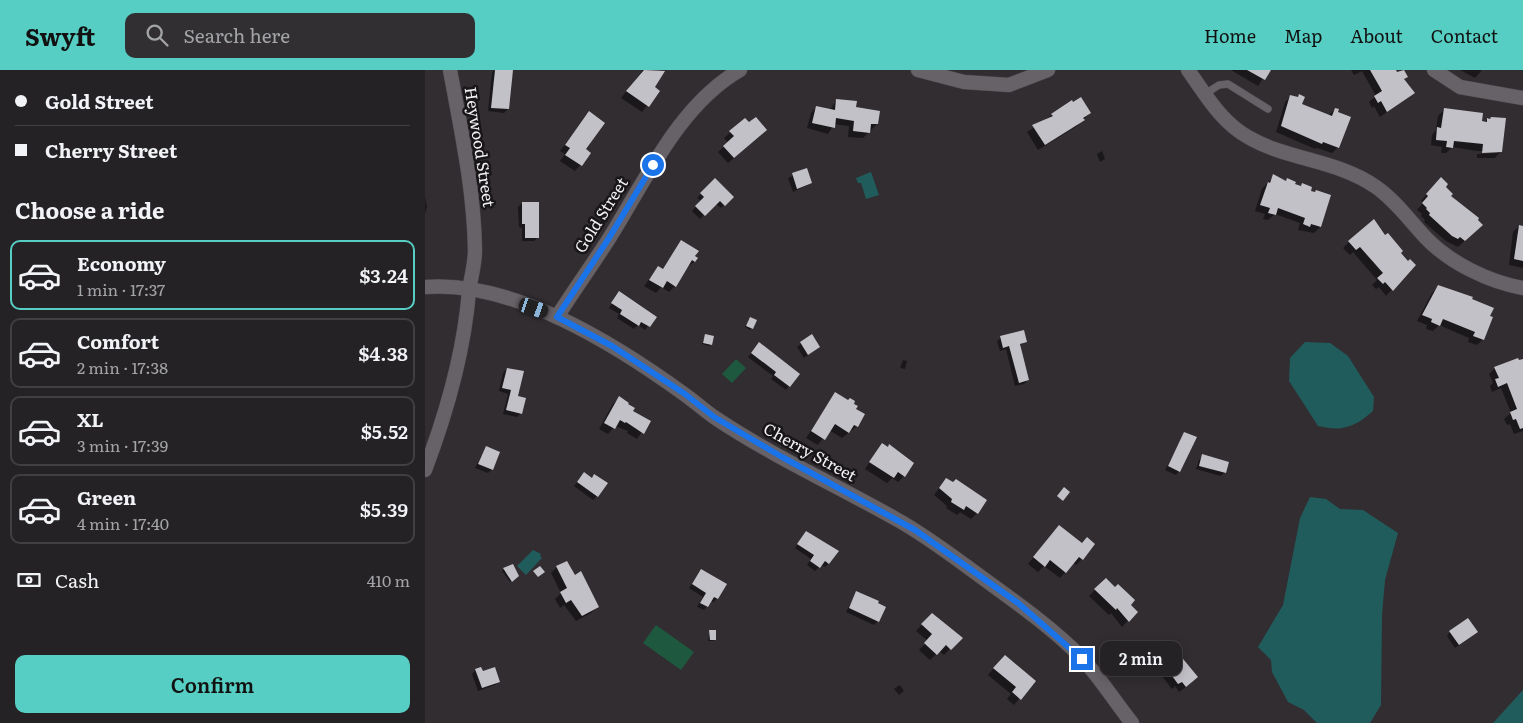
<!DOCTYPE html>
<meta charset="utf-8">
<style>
:root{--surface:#252225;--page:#312f32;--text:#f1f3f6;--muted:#a3a4a7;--line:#423f42;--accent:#56cec3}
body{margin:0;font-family:Literata,serif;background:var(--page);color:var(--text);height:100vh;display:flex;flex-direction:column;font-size:19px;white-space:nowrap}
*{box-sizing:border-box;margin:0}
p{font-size:16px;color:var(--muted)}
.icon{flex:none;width:28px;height:28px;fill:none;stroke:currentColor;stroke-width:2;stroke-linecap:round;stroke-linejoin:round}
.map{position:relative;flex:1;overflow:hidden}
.drawer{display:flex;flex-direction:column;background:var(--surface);width:425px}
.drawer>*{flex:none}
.guide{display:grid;align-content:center;height:110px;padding:0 15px;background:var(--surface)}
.end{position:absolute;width:22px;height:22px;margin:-11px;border:6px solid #1a73e8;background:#fff;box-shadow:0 0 0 2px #fff}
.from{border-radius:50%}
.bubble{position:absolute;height:35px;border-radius:10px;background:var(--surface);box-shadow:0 2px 12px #0003,0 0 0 1px var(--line);font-size:16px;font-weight:600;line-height:35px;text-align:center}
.car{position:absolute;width:15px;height:30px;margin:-15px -8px;border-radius:6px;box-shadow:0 0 4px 1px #0007;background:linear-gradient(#222 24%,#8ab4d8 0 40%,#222 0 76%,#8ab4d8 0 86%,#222 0)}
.guide b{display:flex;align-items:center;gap:18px;height:48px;font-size:19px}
.guide b+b{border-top:1px solid var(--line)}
.guide i{width:12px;height:12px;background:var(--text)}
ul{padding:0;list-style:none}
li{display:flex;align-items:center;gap:15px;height:70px;margin:0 10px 8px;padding:0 5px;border:2px solid var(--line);border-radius:10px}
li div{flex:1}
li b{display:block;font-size:19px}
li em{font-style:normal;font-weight:600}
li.current{border-color:var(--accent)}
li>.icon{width:45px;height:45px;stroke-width:1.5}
h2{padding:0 15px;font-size:22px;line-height:60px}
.pay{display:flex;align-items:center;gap:12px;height:55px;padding:0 15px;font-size:19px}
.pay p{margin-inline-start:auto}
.primary-button{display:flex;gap:10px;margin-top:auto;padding:10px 15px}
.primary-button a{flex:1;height:58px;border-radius:10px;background:var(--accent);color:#111;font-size:20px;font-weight:600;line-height:58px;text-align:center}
header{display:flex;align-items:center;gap:30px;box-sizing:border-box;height:70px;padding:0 25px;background:var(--accent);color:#111}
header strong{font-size:24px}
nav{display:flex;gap:28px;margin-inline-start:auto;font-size:18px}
.search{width:350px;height:45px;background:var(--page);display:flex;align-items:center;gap:12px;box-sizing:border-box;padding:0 18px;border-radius:10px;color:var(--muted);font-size:19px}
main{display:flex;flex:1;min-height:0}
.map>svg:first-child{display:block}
</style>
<header>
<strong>Swyft</strong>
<div class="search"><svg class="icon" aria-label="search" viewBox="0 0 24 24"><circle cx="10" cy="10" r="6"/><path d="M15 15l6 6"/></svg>Search here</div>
<nav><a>Home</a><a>Map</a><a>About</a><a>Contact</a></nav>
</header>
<main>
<section class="drawer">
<div class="guide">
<b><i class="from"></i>Gold Street</b>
<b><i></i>Cherry Street</b>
</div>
<h2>Choose a ride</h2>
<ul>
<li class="current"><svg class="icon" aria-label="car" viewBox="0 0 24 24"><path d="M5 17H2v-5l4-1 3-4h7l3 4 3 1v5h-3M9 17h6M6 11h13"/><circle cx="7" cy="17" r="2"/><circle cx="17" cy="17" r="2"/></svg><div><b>Economy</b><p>1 min · 17:37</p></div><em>$3.24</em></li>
<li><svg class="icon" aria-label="car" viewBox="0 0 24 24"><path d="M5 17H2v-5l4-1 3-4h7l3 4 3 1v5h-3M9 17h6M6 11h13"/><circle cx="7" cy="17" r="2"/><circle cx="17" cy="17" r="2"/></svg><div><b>Comfort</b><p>2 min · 17:38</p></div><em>$4.38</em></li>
<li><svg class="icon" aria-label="car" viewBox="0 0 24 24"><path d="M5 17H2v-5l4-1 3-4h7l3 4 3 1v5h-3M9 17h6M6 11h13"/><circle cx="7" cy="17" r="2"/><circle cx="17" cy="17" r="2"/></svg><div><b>XL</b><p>3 min · 17:39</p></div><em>$5.52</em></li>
<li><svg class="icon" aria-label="car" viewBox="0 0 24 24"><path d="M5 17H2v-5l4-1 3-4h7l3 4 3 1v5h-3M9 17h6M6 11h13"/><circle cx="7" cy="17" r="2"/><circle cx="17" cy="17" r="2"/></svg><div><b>Green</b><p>4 min · 17:40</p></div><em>$5.39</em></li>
</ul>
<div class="pay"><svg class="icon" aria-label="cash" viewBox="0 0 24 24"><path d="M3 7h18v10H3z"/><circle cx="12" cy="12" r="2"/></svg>Cash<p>410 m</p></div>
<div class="primary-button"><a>Confirm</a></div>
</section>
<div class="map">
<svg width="1098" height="653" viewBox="0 0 1098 653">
<rect width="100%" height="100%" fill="#312d31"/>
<!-- green -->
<g fill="#1e593f">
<path d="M 311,289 L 321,298 L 307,313 L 297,304 Z"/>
<path d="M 231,555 L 269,582 L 256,600 L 218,573 Z"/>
</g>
<!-- water -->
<g fill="#215c5d">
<path d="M 446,102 L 454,125 L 441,129 L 436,113 L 433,113 L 431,108 Z"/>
<path d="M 880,272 L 905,273 L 923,286 L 949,327 L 948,341 C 930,357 917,362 893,356 L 864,311 L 865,288 Z"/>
<path d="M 885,427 L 901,429 L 915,439 L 938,440 L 973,463 L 960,510 L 957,545 L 956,635 L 945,653 L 892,653 L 879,640 L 863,632 L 847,602 L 846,590 L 833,577 L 858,535 L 875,448 Z"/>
<path d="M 108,480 L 116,484 L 115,486 L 117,488 L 101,505 L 92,496 Z"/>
<path d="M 1098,620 L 1098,653 L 1068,653 Z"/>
</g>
<!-- shadow -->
<g fill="#0007">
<path d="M 69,0 L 79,0 L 83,39 L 79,43 L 63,41 L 67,3 Z"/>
<path d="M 218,0 L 238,2 L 229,18 L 233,21 L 217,42 L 196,28 Z"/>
<path d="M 806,0 L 843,0 L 833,16 Z"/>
<path d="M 926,0 L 970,0 L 972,4 L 977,0 L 981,7 L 978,10 L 988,23 L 955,47 L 949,36 L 947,38 L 944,32 L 951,26 L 937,1 L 929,5 Z"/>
<path d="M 1035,0 L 1057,0 L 1050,8 Z"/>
<path d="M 866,26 L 878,28 L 875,35 L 903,46 L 910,39 L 913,77 L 907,83 L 892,78 L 890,79 L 851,62 L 860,32 Z"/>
<path d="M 411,31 L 430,38 L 452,54 L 438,68 L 423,67 L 424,56 L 409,54 L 403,64 L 382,58 L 386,43 L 392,37 L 405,40 Z"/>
<path d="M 1019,40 L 1056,53 L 1066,48 L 1076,81 L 1070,88 L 1052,88 L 1052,84 L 1073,83 L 1073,81 L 1052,81 L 1027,77 L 1021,83 L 1016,83 L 1017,77 L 1006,75 L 1007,65 L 1011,60 L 1013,46 Z"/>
<path d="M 164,43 L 159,80 L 165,83 L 150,101 L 135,91 L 140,84 L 135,81 Z"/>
<path d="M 665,43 L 652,56 L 613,80 L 602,62 L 627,45 Z"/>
<path d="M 320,50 L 335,66 L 303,93 L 293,82 L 303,73 L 299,68 Z"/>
<path d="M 677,81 L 680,89 L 675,92 L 672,84 Z"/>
<path d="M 381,100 L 386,113 L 368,122 L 363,108 Z"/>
<path d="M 849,106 L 890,124 L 895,157 L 889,163 L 873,160 L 875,153 L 850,144 L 843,150 L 838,149 L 840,144 L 830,141 L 837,119 Z"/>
<path d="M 290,109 L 307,127 L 296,138 L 290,133 L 275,149 L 267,141 L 276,131 L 272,128 Z"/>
<path d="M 1010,115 L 1019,117 L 1024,127 L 1056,155 L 1033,177 L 1021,171 L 999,152 L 1000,150 L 996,146 L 997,144 L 992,140 L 998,133 L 996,131 Z"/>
<path d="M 0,127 L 2,137 L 0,144 Z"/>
<path d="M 97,133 L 113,167 L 109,171 L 97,171 L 97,158 L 94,157 L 93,137 Z"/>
<path d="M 1094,156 L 1098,157 L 1098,198 L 1084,195 L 1088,162 Z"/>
<path d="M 257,171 L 272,181 L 269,192 L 262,197 L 250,216 L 244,222 L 236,217 L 231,223 L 219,216 L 233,198 L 237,200 Z"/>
<path d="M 924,172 L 975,183 L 982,192 L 989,195 L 961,226 L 954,217 L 951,219 L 947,215 L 952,210 L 928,182 L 925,185 L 918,178 Z"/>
<path d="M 1013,217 L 1058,269 L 1052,275 L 1043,272 L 1044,268 L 1014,255 L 1008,261 L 1001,259 L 1002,255 L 992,251 L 1007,223 Z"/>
<path d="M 191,226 L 230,247 L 220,260 L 213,255 L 209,259 L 192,248 L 194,244 L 184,238 Z"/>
<path d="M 325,248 L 327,258 L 325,260 L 320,257 Z"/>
<path d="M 280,266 L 286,274 L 284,276 L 277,274 Z"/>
<path d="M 386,266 L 394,277 L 379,288 L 372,277 Z"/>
<path d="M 576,268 L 601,271 L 594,276 L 603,310 L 599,314 L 590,316 L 581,279 L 575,281 L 572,271 Z"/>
<path d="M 330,278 L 364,316 L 361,320 L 346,309 L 348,306 L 323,287 Z"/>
<path d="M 478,290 L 482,291 L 480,299 L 475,298 Z"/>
<path d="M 1098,290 L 1098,361 L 1089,364 L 1085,354 L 1082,355 L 1079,349 L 1086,343 L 1076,318 L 1067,322 L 1065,316 L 1068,313 L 1064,304 L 1070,298 Z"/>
<path d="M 82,299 L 96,343 L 92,347 L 78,344 L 83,324 L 74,321 L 78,303 Z"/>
<path d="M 410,324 L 429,339 L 432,356 L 417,368 L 404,360 L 393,375 L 381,368 Z"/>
<path d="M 194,328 L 207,341 L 224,351 L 212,369 L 202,363 L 203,361 L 190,356 L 183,364 L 174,359 L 188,334 Z"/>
<path d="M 760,363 L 754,401 L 751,405 L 740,400 Z"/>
<path d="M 457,374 L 479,406 L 473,412 L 467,408 L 462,413 L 440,399 Z"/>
<path d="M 61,377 L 67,399 L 63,403 L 50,398 Z"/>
<path d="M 778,386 L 800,402 L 796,406 L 771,399 L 774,390 Z"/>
<path d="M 159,404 L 172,426 L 168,430 L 149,416 Z"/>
<path d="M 521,409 L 528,413 L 552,443 L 546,449 L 535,442 L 532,445 L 521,438 L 522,436 L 509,425 Z"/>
<path d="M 381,462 L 403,494 L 400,497 L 396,495 L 390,501 L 382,495 L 386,489 L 370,478 Z"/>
<path d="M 628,463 L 657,489 L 651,495 L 648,493 L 635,508 L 619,496 L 613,502 L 603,494 Z"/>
<path d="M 132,497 L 149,506 L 172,537 L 166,543 L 151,551 L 139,535 L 135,538 L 130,529 L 136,523 L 126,503 Z"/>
<path d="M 79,499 L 93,505 L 85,512 L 77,501 Z"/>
<path d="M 276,500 L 292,528 L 289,532 L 286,531 L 279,540 L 272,537 L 278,527 L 264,518 Z"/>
<path d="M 681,509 L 711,542 L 697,557 L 686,543 L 684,545 L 664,526 Z"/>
<path d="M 432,522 L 453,551 L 449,555 L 421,542 Z"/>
<path d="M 507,544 L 536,568 L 519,585 L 514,581 L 505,590 L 494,580 L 503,571 L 491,561 Z"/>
<path d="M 285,561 L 290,569 L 288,571 L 283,571 Z"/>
<path d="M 1025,562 L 1048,565 L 1030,578 L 1022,566 Z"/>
<path d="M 716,586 L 734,588 L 766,613 L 754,622 L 750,616 L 747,619 L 733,601 L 729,604 L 713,607 L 710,592 Z"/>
<path d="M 574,592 L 609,611 L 589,635 L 582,629 L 586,624 L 563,605 Z"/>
<path d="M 51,600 L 57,603 L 74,611 L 70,615 L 53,621 L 47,604 Z"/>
<path d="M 475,615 L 479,621 L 474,625 L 469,619 Z"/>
</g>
<!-- building -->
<g fill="#c3c1c8">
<path d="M 70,0 L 88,0 L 84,39 L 66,38 Z"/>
<path d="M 219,0 L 240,1 L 230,17 L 235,21 L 224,37 L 201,21 Z"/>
<path d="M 822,0 L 846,0 L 840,10 Z"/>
<path d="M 945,0 L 971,0 L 972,2 L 979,0 L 983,7 L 979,9 L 990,23 L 962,42 L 956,31 L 953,33 L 949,26 L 957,21 Z"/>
<path d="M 874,24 L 880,27 L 877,34 L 907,46 L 910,38 L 914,39 L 913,42 L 926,47 L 914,78 L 898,72 L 897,74 L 856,56 L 865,25 L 873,27 Z"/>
<path d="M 656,27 L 666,43 L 658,48 L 660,50 L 620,75 L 607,55 L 628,46 L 626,44 L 647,30 L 648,32 Z"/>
<path d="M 411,29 L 432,31 L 431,37 L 455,41 L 453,54 L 446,54 L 445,63 L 428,61 L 429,51 L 411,48 L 410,58 L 387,53 L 391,36 L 410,40 Z"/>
<path d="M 1019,38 L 1058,43 L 1057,51 L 1062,52 L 1062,48 L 1065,49 L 1066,47 L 1081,48 L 1077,82 L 1057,83 L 1058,74 L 1029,71 L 1028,78 L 1021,77 L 1022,71 L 1011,70 L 1012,57 L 1016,58 Z"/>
<path d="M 164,41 L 180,53 L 161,79 L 166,83 L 157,96 L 140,85 L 145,78 L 140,75 Z"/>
<path d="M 331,47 L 342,60 L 309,88 L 298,76 L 309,66 L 304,61 L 320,48 L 324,52 Z"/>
<path d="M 382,98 L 387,113 L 372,119 L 367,103 Z"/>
<path d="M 848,104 L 861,111 L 862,108 L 871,112 L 870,114 L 876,116 L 877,113 L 887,117 L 886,121 L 890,122 L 891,120 L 906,125 L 896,157 L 886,154 L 885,157 L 878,154 L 880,148 L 853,138 L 851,145 L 843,143 L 845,138 L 835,135 L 843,112 L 845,113 Z"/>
<path d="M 1016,107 L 1023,114 L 1021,117 L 1028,124 L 1026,126 L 1054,148 L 1053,150 L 1058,155 L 1040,171 L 1035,167 L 1033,169 L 1027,166 L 1004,145 L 1005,143 L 1001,139 L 1002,138 L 997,133 L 1003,126 L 1001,124 Z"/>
<path d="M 290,108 L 309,127 L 300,136 L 295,131 L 280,146 L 270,136 L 279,127 L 275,123 Z"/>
<path d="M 97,132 L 114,132 L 114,168 L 100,168 L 100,154 L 97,154 Z"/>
<path d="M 949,149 L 960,165 L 963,163 L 978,181 L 976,183 L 983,191 L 985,189 L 991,195 L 968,221 L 960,212 L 958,214 L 952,208 L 958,203 L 935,177 L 931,180 L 923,171 Z"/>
<path d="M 1094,155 L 1098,156 L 1098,191 L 1089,189 Z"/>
<path d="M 256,170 L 274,181 L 270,186 L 273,188 L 270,192 L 267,190 L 251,217 L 242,211 L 238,218 L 224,210 L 233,196 L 238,199 Z"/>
<path d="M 1013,215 L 1048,227 L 1047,229 L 1069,238 L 1065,246 L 1068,247 L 1059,270 L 1048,266 L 1050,262 L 1018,249 L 1015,256 L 1006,252 L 1007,249 L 997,245 Z"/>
<path d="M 194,221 L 232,247 L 225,257 L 216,252 L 214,256 L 195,244 L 197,240 L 186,233 Z"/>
<path d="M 325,247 L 332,250 L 328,259 L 321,256 Z"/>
<path d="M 599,260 L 602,272 L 595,274 L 604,310 L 594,313 L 584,276 L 578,278 L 575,266 Z"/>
<path d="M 280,264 L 289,266 L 287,275 L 278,273 Z"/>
<path d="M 387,264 L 395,277 L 383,285 L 375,272 Z"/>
<path d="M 334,272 L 375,304 L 365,317 L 349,305 L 351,302 L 326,283 Z"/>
<path d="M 1093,288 L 1094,290 L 1098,289 L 1098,358 L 1095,359 L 1091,349 L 1088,350 L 1085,342 L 1092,339 L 1082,313 L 1073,317 L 1070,309 L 1074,308 L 1069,297 Z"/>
<path d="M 82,298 L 99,301 L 93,326 L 101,328 L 97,344 L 81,340 L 86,320 L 77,318 Z"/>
<path d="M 410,322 L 423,330 L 425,328 L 430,331 L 429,334 L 433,336 L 431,339 L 440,344 L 433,357 L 429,355 L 424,363 L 410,354 L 400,370 L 386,361 Z"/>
<path d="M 194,326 L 204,333 L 203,334 L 210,338 L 208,341 L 226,351 L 219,364 L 201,352 L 200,353 L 195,350 L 190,359 L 179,353 Z"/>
<path d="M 759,362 L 772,367 L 755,402 L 743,396 Z"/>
<path d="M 457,373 L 463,377 L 464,374 L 489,393 L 480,407 L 473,402 L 469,408 L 444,392 Z"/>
<path d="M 61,376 L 75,382 L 68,400 L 53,394 Z"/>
<path d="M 777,384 L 804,392 L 801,403 L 774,396 Z"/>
<path d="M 159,402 L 167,408 L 169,404 L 183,413 L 173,427 L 152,412 Z"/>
<path d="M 521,408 L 528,412 L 531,409 L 562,430 L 553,444 L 541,436 L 539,440 L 526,432 L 527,429 L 514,418 Z"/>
<path d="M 639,417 L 645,422 L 638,431 L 632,426 Z"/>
<path d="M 634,455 L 657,473 L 662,467 L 670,474 L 658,490 L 654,487 L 641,503 L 625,490 L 620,497 L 608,487 Z"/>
<path d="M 381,461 L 414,481 L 404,494 L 400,491 L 395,498 L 385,491 L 389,485 L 372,474 Z"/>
<path d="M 142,491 L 150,505 L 156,501 L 174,537 L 157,546 L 146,530 L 141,533 L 135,522 L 142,518 L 131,496 Z"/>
<path d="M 88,494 L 94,506 L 87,512 L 78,498 Z"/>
<path d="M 115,496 L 120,502 L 113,507 L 108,501 Z"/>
<path d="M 276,499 L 302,514 L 293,529 L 289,527 L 283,537 L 275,533 L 281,523 L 267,514 Z"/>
<path d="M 681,508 L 690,517 L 693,514 L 710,530 L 706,535 L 713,542 L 704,552 L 692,538 L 691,540 L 669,519 Z"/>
<path d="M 431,521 L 454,531 L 453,533 L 461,537 L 454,552 L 424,538 Z"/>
<path d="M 507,543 L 538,568 L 526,580 L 521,575 L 512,585 L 499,573 L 507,564 L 496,554 Z"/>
<path d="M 1043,548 L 1053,562 L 1034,575 L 1024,561 Z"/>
<path d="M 284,560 L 291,560 L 291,570 L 285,570 Z"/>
<path d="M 748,580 L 752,586 L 754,584 L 773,607 L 761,617 L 757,612 L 753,614 L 739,595 L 736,595 L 737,599 L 718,602 L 715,585 L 734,581 L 735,587 Z"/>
<path d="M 580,585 L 611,611 L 596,630 L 587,622 L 591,617 L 568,598 Z"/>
<path d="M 56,597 L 58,601 L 70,597 L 75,612 L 57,618 L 50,599 Z"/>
</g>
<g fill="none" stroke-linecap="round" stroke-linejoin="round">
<!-- service casing -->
<g stroke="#4d4a4d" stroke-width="8">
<path id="service" d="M 780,24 L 794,15 L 803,14 L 843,39"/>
</g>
<!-- minor casing -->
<g stroke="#4d4a4d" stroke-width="15">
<g id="minor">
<path d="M 493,0 L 539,12 L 584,15 L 623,0"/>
<path d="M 763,0 C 781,25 796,52 823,67 C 862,90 913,90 951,117 C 970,130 985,151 1001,168 C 1025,193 1064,212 1098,218"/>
<path d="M 1009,0 L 1035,17 L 1098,28"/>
<path d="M 0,217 C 88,210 190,274 259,324 C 269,331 279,340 289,347 C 347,386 411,415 471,449 C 502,466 530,488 559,509 C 592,533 626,557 655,586 C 675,607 689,631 707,653"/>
<path d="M 132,247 C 149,220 168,194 185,167 C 221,110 254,35 315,0"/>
<path d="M 0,400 C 22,342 39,283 44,221 C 46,207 50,194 50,180 C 49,119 36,60 25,0"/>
</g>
</g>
<!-- service -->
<use href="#service" stroke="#676267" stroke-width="7"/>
<!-- minor -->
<use href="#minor" stroke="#676267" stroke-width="14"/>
</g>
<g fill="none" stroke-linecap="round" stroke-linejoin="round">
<!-- route -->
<path stroke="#1a73e8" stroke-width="6" d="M 228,95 L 184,168 L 132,247 L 187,276 L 260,324 L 289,347 L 357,387 L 490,460 L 593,533 L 657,589"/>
</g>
<g text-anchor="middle" stroke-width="5" stroke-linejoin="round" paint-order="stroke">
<!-- street labels -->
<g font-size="16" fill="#f2f0f2" stroke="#181618">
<text transform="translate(55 77) rotate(81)" y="6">Heywood Street</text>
<text transform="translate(176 145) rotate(-58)" y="6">Gold Street</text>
<text transform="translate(385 382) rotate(29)" y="6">Cherry Street</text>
</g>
</g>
</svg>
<i class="end from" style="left:228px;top:95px"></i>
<i class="end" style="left:657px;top:589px"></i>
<div class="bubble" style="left:675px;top:571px;width:82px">2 min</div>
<i class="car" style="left:109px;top:238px;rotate:109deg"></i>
</div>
</main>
